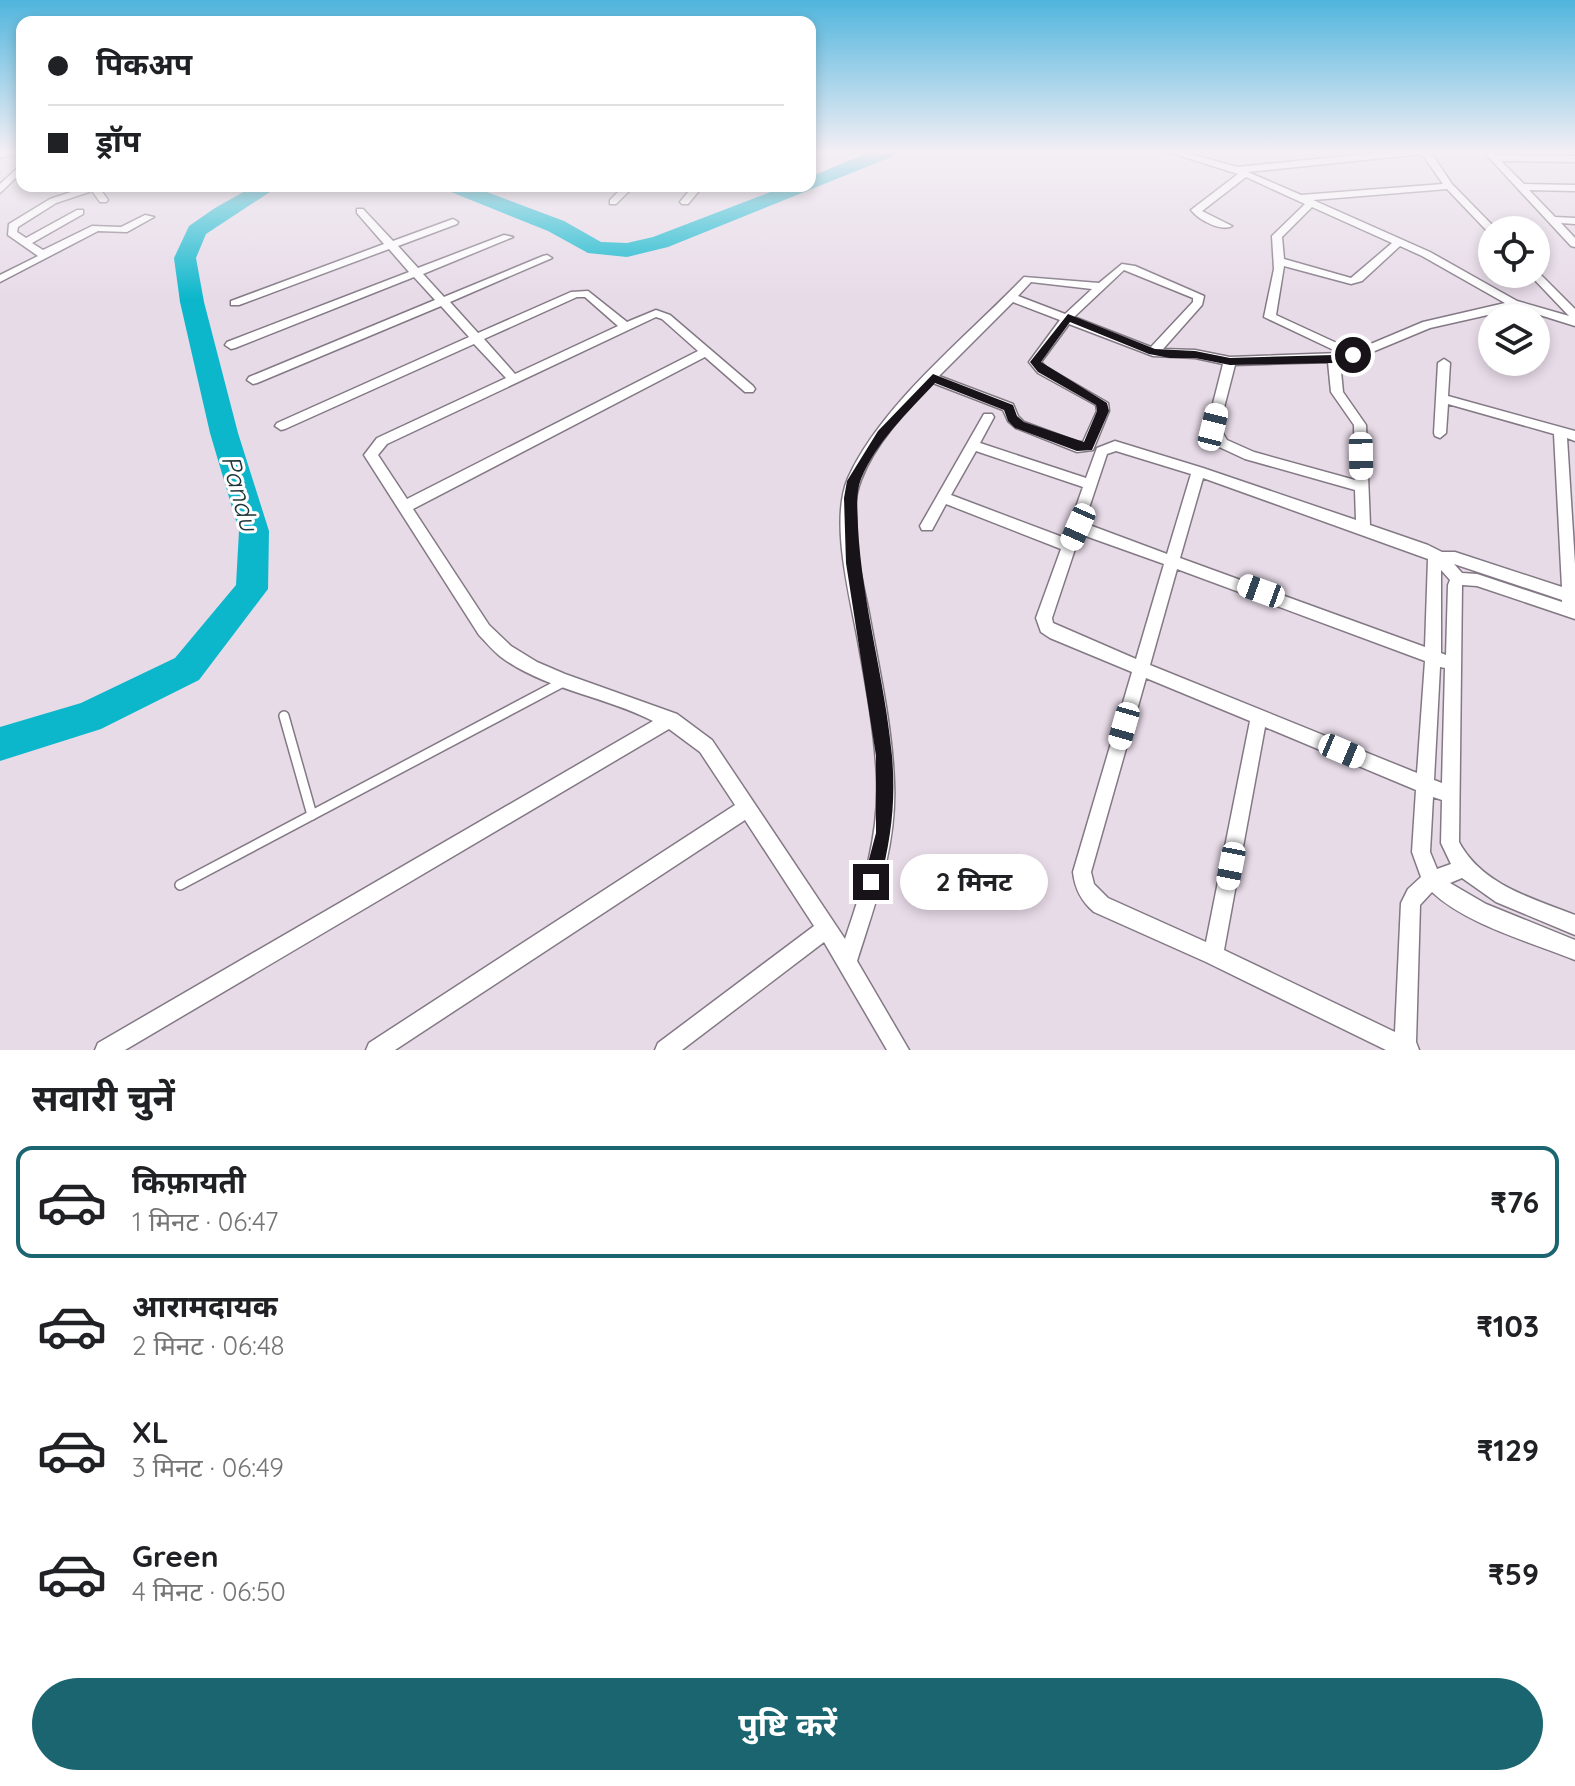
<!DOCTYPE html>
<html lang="hi">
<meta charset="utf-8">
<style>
:root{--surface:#fff;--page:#f2f2f2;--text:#202124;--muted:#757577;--line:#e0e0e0;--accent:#1b6571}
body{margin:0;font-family:Quicksand,"Noto Sans Devanagari",sans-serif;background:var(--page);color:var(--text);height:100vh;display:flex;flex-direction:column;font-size:30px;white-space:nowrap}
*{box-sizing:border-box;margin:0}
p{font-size:26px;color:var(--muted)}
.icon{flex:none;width:44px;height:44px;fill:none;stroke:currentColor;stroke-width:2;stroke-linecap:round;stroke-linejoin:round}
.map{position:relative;height:1050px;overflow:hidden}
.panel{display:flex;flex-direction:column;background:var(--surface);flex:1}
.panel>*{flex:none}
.top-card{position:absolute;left:16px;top:16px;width:800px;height:176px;border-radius:16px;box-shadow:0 4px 12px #0003;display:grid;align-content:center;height:176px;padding:0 32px;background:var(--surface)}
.fabs{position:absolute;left:1478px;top:216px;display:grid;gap:16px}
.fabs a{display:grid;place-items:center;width:72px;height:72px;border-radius:50%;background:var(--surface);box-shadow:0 4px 12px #0003;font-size:40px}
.end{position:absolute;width:36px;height:36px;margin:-18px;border:10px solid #171318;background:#fff;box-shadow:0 0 0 4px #fff}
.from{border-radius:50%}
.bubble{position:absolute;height:56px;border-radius:28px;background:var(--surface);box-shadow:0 4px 12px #0003;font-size:26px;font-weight:700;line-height:56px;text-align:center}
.car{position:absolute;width:24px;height:48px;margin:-24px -12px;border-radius:10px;box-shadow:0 0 6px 2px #0007;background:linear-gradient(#fff 24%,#345 0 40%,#fff 0 76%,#345 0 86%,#fff 0)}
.top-card b{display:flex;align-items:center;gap:28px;height:76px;font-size:30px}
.top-card b+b{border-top:2px solid var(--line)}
.top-card i{width:20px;height:20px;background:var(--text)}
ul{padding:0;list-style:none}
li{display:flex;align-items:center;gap:24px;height:112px;margin:0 16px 12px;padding:0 16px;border:4px solid transparent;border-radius:16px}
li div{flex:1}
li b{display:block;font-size:30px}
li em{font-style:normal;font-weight:700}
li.selected{border-color:var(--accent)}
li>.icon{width:72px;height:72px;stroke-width:1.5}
h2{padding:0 32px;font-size:36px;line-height:96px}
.action{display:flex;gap:16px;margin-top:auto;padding:16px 32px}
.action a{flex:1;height:92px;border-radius:48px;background:var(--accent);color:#fff;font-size:32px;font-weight:700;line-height:92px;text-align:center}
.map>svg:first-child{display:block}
</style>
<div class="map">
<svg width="1575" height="1050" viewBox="0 0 1575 1050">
<rect width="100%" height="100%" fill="#e7dbe8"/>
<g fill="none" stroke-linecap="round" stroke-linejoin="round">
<!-- river -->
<g fill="#0cb7cc" fill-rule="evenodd">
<path d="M 872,151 L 899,151 L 896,155 L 668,247 L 627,257 L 588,253 L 548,231 L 446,190 L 443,186 L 471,186 L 564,221 L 601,242 L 627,243 L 653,237 L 786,186 L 810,186 L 810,177 Z"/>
<path d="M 254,186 L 279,186 L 206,234 L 196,258 L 204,302 L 238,433 L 269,531 L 268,589 L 199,680 L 101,729 L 0,761 L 0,727 L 81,703 L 175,658 L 236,585 L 239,531 L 210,433 L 180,302 L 174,258 L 189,226 L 215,208 Z"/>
</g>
<!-- lane casing -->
<g stroke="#837985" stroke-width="12">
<g id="lane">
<path d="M 284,716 L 312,815"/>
<path d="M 180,885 L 563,682"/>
</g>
</g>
<!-- street casing -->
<g stroke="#837985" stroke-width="3">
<g id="street">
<path d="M 18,151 L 17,153 L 0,158 L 0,152 Z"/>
<path d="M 1165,151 L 1180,151 L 1237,167 L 1396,151 L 1430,151 L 1452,184 L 1497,230 L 1488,232 L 1447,189 L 1313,200 L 1430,252 L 1517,301 L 1569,316 L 1529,274 L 1536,274 L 1538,272 L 1575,309 L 1575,326 L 1514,307 L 1501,312 L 1430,328 L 1353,360 L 1340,361 L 1343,392 L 1366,425 L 1370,525 L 1428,545 L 1442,552 L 1455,552 L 1562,587 L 1554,434 L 1448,404 L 1446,433 L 1440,438 L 1435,436 L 1434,433 L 1438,363 L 1444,359 L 1450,363 L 1448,396 L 1575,431 L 1575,441 L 1567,438 L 1575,564 L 1575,619 L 1477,586 L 1462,585 L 1459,842 C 1482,885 1532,898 1575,915 L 1575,935 L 1496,902 L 1462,878 L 1450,883 L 1486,904 L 1575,940 L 1575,960 C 1531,942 1467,925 1432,892 L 1420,905 L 1416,1042 L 1419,1050 L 1386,1050 L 1206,962 L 1094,912 C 1081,901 1075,889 1073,872 L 1132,672 L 1050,638 L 1041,632 L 1036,618 L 1061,549 L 946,504 L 932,530 L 922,530 L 920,526 L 984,414 L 992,414 L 994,417 L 980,443 L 1086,478 L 1097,448 L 1115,441 L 1203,468 L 1356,520 L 1355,490 L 1245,459 L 1217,446 L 1207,427 L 1223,364 L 1195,358 L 1153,356 L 1069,324 L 1041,362 L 1046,367 L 1108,403 L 1109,411 L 1093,450 L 1077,452 L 1016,428 L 1008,421 L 1003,410 L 933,383 C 906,411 875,443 861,480 C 845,521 861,572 869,613 C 879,669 892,725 894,782 C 897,845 876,901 857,961 L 909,1050 L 887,1050 L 824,942 L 682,1050 L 655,1050 L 658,1043 L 814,926 L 745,820 L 395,1050 L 366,1050 L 369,1043 L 735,805 L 700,752 L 669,729 L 125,1050 L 95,1050 L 98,1043 L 653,721 C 604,696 546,690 501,657 C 493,651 486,642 479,635 L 364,455 L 377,438 L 506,378 L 474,344 L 285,429 L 281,430 L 275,426 L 277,423 L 469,337 L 441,306 L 257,383 L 253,384 L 247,380 L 249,377 L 435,300 L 414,277 L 235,348 L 231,349 L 225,345 L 227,342 L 409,272 L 389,249 L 239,305 L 231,305 L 231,301 L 384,244 L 357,213 L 357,209 L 363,209 L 393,241 L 453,219 L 458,222 L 457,224 L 398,246 L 418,268 L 504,235 L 513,237 L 423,274 L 444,297 L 543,256 L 547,255 L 552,258 L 450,302 L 478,333 L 571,292 L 588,291 L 627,322 L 656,310 L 670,315 L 753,386 L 755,389 L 753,392 L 745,392 L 705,357 L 413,509 L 489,625 L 511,646 L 537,662 L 565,674 L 677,714 L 712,740 L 845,939 C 863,886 879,836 877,779 C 875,734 867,690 859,646 C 851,600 829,522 848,478 C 882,403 968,336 1024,277 L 1099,283 L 1122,264 L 1135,266 L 1204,296 L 1202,305 L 1163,349 L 1195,350 L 1230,357 L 1340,353 L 1264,317 L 1274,269 L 1272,236 L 1305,204 L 1246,177 L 1202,211 L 1232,226 C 1221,232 1199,220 1191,210 L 1238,174 ZM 1422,154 L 1443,184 L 1301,195 L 1248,172 ZM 1312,207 L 1392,243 L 1351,278 L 1284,259 L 1282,237 ZM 1400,246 L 1422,256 L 1505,303 L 1423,322 L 1354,351 L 1276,315 L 1284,266 L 1351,284 L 1362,281 ZM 1124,270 L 1193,298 L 1193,302 L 1151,347 L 1074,317 ZM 1031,282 L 1092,289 L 1065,314 L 1018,296 ZM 577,297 L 585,297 L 618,326 L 515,374 L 484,339 ZM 1013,302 L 1060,320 L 1029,362 L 1038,373 L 1096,405 L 1097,411 L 1083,442 L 1078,442 L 1024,422 L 1018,416 L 1013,404 L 939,376 ZM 656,317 L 662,319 L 698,351 L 407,499 L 378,455 L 387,444 ZM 1328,362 L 1331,392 L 1354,425 L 1355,480 L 1254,452 L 1227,440 L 1219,427 L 1235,365 ZM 976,451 L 1083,487 L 1065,538 L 951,495 ZM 1116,451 L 1191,474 L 1167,554 L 1084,523 L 1107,454 ZM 1203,478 L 1428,559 L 1425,647 L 1180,558 ZM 1080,534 L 1164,564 L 1136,659 L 1053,623 L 1052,618 ZM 1454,564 L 1562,600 L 1562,602 L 1477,574 L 1462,573 ZM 1177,569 L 1425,661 L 1417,773 L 1150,665 ZM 1441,570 L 1450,580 L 1448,585 L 1446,655 L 1441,653 ZM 1440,667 L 1445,668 L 1442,783 L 1434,780 ZM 1146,678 L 1250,721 L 1206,942 L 1108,898 L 1094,884 L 1091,872 ZM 1265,727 L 1416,790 L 1412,852 L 1421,877 L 1408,889 L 1401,903 L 1395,1032 L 1224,950 ZM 1433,797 L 1442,800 L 1441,843 L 1451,864 L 1437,869 L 1430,852 Z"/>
<path d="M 1483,151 L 1492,151 L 1496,155 L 1575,156 L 1575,162 L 1501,161 L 1524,184 L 1575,185 L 1575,191 L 1529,190 L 1555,217 L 1575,218 L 1575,224 L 1561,223 L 1575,238 L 1575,247 L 1571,246 Z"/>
<path d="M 22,164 L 22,172 L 0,193 L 0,184 Z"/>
<path d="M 92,186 L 98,186 L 108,200 L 106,202 L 100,202 L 90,188 Z"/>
<path d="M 624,186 L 634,186 L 616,204 L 610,204 L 610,200 Z"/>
<path d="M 693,186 L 703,186 L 688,204 L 682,204 L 680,202 Z"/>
<path d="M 86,187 L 91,190 L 89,192 L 56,203 L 18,227 L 17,232 L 26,238 L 77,210 L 83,210 L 83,214 L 32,243 L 43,250 L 92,226 L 121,227 L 145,215 L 154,217 L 127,232 L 98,231 L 0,282 L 0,275 L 38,256 L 8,235 L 9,224 L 50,199 Z"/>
</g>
</g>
<!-- lane -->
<use href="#lane" stroke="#fff" stroke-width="9"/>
<!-- street -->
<use href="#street" fill="#fff" fill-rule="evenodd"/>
</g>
<!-- sky -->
<linearGradient id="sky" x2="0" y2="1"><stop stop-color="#50b5dd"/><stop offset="0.51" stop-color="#f4eff5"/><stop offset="1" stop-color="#f4eff5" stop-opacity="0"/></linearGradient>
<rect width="1575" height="298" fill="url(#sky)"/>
<!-- route -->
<path fill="#171318" d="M 1068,314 L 1155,349 L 1195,351 L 1230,358 L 1334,355 L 1353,351 L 1358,355 L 1334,363 L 1230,365 L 1195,358 L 1170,358 L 1149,354 L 1070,322 L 1041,362 L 1107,403 L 1109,411 L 1092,450 L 1077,451 L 1015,428 L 1008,421 L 1004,410 L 935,383 C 908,412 876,442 861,479 C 855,494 858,512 858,527 C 862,604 885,679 892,756 C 896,801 891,839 880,882 L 878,888 L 871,891 L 865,888 L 863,882 L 876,833 L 876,756 L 846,563 L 844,498 L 847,481 L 878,431 L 933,374 L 1013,405 L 1017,416 L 1024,422 L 1084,442 L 1097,411 L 1096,405 L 1038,372 L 1030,362 Z"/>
<g text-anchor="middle" stroke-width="6" stroke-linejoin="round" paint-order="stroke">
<!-- water labels -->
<g font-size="26" font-style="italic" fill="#20373b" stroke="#fff">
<text transform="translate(240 493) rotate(75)" y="9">Pandu</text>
</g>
</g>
</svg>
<div class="fabs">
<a><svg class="icon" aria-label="locate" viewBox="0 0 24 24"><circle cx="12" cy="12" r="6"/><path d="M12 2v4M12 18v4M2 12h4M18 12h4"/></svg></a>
<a><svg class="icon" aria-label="layers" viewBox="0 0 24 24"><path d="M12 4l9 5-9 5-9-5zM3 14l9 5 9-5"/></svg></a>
</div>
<i class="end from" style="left:1353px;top:355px"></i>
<i class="end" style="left:871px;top:882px"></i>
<div class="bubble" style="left:900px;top:854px;width:148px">2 मिनट</div>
<i class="car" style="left:1213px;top:427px;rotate:14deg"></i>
<i class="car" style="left:1361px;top:456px;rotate:179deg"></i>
<i class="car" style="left:1078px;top:527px;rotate:204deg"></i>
<i class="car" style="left:1261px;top:591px;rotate:290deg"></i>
<i class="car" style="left:1124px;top:726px;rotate:196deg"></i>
<i class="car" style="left:1342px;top:751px;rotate:113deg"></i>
<i class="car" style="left:1231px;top:866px;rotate:191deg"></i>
<div class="top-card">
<b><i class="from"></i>पिकअप</b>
<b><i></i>ड्रॉप</b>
</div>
</div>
<section class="panel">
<h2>सवारी चुनें</h2>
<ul>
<li class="selected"><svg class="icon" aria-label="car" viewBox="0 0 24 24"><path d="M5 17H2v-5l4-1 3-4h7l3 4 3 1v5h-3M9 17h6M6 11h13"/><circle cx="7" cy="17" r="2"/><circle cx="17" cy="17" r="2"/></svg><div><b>किफ़ायती</b><p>1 मिनट · 06:47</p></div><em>₹76</em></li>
<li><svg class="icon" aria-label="car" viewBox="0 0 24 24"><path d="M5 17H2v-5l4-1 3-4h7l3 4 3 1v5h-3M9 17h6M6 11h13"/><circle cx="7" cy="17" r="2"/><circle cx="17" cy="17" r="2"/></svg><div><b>आरामदायक</b><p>2 मिनट · 06:48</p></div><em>₹103</em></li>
<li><svg class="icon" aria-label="car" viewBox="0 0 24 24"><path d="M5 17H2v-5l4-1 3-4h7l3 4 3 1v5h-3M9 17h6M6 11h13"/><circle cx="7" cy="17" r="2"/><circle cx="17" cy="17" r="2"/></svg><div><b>XL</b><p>3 मिनट · 06:49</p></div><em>₹129</em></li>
<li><svg class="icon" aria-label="car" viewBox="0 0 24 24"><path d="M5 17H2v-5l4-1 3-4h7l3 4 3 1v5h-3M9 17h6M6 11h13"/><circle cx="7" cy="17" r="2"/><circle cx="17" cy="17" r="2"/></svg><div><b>Green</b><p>4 मिनट · 06:50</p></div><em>₹59</em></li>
</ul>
<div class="action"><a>पुष्टि करें</a></div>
</section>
